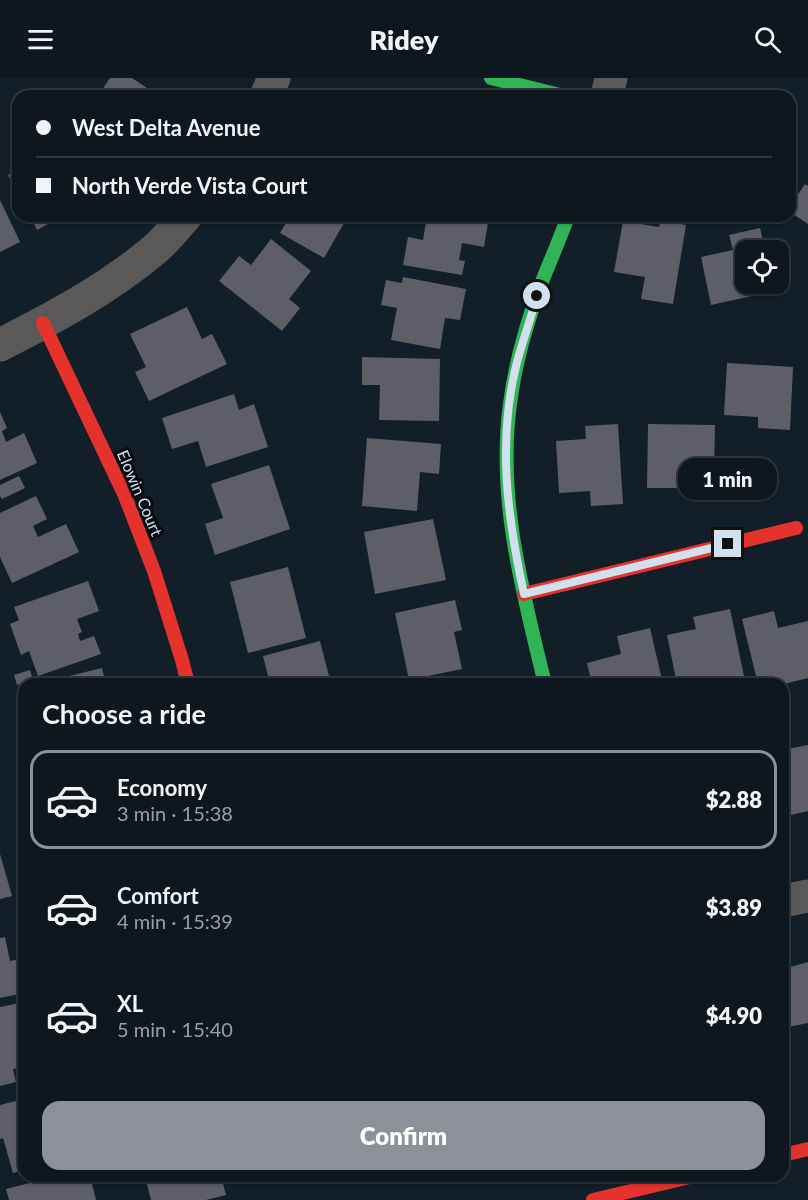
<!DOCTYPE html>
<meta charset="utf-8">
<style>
:root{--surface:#0e171e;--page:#1c242b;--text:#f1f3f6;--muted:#9b9fa4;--line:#2e363c;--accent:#8c9099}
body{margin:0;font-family:Lato,sans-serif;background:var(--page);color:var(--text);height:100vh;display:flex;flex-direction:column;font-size:22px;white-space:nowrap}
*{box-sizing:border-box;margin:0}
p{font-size:20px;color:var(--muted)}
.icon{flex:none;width:33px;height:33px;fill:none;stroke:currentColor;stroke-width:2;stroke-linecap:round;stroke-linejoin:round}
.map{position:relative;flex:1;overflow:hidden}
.side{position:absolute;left:18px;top:600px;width:771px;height:504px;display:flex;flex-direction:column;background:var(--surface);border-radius:18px;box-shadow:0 2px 4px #0004,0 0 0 2px var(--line)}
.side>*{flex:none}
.hud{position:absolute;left:12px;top:12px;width:784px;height:132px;border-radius:18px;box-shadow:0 2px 4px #0004,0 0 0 2px var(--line);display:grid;align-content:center;height:132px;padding:0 24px;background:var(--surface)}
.tools{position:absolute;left:735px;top:162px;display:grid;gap:12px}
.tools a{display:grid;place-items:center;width:54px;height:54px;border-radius:12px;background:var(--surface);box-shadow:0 2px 4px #0004,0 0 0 2px var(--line);font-size:30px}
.end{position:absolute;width:27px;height:27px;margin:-14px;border:8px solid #d1e0ec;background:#111;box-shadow:0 0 0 3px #111}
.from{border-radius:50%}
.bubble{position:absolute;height:42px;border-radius:18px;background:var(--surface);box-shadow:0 2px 4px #0004,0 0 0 2px var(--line);font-size:20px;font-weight:800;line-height:42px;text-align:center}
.hud b{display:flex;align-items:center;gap:21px;height:57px;font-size:22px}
.hud b+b{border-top:2px solid var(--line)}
.hud i{width:15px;height:15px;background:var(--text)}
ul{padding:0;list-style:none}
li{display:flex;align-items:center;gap:18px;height:99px;margin:0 12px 9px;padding:0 12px;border:3px solid transparent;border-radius:18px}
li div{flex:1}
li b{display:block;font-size:22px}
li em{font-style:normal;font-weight:800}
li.selected{border-color:var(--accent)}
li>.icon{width:54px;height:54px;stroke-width:1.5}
h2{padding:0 24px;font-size:27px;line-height:72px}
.cta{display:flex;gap:12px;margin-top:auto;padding:12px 24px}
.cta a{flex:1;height:69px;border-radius:18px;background:var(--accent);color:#fff;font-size:24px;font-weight:800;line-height:69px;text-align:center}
header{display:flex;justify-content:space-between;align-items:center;height:78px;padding:0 24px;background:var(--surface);font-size:27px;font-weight:800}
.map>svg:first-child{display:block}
</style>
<header><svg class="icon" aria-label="menu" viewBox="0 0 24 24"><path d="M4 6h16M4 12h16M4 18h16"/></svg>Ridey<svg class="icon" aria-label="search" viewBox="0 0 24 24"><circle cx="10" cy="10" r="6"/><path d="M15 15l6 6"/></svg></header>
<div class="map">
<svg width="808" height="1122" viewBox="0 0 808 1122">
<rect width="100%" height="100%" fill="#121f28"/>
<!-- building -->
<g fill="#5e5e67">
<path d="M 110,0 L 132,0 L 159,18 L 98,18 Z"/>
<path d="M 18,92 L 18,116 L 8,97 Z"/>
<path d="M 805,106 L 808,108 L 808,146 L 790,134 L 790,128 Z"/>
<path d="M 0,122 L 20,164 L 0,174 Z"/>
<path d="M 30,138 L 58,138 L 59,140 L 37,152 Z"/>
<path d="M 290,138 L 348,138 L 324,180 L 280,155 Z"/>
<path d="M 427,138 L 489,138 L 484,169 L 462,165 L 459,182 L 465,183 L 462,197 L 403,187 L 408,159 L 423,162 Z"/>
<path d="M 661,142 L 686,147 L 673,226 L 641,221 L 645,199 L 614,194 L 623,143 L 659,149 Z"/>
<path d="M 760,150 L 765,172 L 746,172 L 746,206 L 772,206 L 774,213 L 711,227 L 701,179 L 733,172 L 729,157 Z"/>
<path d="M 271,161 L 311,193 L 289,221 L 300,230 L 282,253 L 219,203 L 239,178 L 251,187 Z"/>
<path d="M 403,199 L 466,211 L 460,242 L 445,240 L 440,271 L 391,262 L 397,230 L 381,227 L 386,202 L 402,205 Z"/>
<path d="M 187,229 L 202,261 L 212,256 L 227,286 L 149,323 L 135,294 L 146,289 L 130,256 Z"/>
<path d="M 362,279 L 440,281 L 439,343 L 379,342 L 380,307 L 362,307 Z"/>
<path d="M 727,285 L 793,289 L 790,352 L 758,350 L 758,339 L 724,337 Z"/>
<path d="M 234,316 L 239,332 L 254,326 L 268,369 L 206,389 L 198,363 L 172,371 L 162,340 Z"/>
<path d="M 0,334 L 7,350 L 2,353 L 6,364 L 24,355 L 37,385 L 0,402 Z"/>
<path d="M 618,346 L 623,426 L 591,428 L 590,413 L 559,415 L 556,363 L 586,361 L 585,348 Z"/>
<path d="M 648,346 L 715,347 L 714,400 L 679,399 L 679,410 L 647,410 Z"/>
<path d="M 367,360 L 441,366 L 439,396 L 420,394 L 417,433 L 362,428 Z"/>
<path d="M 269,387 L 290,451 L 215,477 L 205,446 L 223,440 L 211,406 Z"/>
<path d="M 19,398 L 25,410 L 2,421 L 0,418 L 0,407 Z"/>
<path d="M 36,418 L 47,441 L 33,448 L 38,459 L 66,446 L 79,474 L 12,505 L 0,479 L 0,435 Z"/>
<path d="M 433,441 L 446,502 L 375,516 L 364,454 Z"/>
<path d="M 288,489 L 306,560 L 248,575 L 230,504 Z"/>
<path d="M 88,503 L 99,533 L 77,541 L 82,554 L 78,556 L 80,563 L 94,558 L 101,576 L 38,598 L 29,573 L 21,577 L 10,546 L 19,542 L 14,529 Z"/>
<path d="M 455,522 L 462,552 L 454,554 L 462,591 L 409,602 L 395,535 Z"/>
<path d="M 730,531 L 744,598 L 707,606 L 677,606 L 667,557 L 696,551 L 693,539 Z"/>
<path d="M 774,533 L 778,550 L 808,543 L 808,600 L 784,606 L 758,606 L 742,541 Z"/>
<path d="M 650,550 L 663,606 L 592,606 L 587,585 L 621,576 L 617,558 Z"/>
<path d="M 320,563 L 331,606 L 270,606 L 263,578 Z"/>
<path d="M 102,590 L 106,606 L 59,606 L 57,601 Z"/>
<path d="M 30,592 L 33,602 L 17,607 L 14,597 Z"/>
<path d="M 466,600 L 467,606 L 443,606 L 443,605 Z"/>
<path d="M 808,667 L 808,733 L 791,737 L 783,701 L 783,672 Z"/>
<path d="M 0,776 L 12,818 L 0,821 Z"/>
<path d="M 5,859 L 10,883 L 24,880 L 24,915 L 0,920 L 0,860 Z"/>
<path d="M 808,884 L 808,945 L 783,950 L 783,891 Z"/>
<path d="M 24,924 L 24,988 L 13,991 L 16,1004 L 0,1008 L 0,929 Z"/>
<path d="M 24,1021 L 24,1092 L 13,1095 L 3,1060 L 0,1061 L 0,1027 Z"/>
<path d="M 58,1098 L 90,1098 L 96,1122 L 9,1122 L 6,1111 Z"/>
<path d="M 145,1098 L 221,1098 L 226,1117 L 206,1122 L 151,1122 Z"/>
</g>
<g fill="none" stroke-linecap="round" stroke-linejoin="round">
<!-- street -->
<g stroke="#5a5957" stroke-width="33">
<path d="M 266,18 L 274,0"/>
<path d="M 607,18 L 611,0"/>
<path d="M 0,267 C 53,240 108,211 154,172 C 166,162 176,149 186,138"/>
<path d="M 783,823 L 808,818"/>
</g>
<!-- fast -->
<g stroke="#30b455" stroke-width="14">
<path d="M 491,0 L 564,18"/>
<path d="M 545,606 C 523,515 497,421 510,326 C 515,285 527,244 541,206 C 550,183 560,161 568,138"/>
</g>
<!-- jam -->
<g stroke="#e5322d" stroke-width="14">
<path d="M 43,245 L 125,418 L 154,493 L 182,582 L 188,606"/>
<path d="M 524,516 L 796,450"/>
<path d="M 783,1077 L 808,1071"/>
<path d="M 593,1122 L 694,1098"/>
</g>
</g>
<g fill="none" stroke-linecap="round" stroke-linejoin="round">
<!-- route -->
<path stroke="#d1e0ec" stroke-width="8" d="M 537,218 C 531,240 523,262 517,284 C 497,362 507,438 524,516 L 728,466"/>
</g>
<g text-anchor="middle" stroke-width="6" stroke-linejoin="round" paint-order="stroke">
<!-- street labels -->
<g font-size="16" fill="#d1e0ec" stroke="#020911">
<text transform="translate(140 415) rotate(67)" y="6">Elowin Court</text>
</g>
</g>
</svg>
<div class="tools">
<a><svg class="icon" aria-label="locate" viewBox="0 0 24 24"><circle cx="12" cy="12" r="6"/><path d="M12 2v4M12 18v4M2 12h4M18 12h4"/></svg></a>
</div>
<i class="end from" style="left:537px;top:218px"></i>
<i class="end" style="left:728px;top:466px"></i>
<div class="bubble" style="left:678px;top:380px;width:99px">1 min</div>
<div class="hud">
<b><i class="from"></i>West Delta Avenue</b>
<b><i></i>North Verde Vista Court</b>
</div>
<section class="side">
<h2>Choose a ride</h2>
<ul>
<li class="selected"><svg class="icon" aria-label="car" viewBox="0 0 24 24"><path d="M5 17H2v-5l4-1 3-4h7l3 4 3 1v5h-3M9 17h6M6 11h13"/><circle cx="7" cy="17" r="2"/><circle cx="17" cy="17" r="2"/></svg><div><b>Economy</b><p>3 min · 15:38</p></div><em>$2.88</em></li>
<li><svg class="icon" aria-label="car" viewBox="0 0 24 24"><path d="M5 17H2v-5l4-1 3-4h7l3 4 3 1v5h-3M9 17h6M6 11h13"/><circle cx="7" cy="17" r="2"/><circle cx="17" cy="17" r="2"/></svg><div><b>Comfort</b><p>4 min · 15:39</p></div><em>$3.89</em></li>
<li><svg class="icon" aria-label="car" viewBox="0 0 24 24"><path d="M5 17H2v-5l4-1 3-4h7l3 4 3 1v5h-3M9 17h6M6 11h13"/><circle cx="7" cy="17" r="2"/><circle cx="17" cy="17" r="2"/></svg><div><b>XL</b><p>5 min · 15:40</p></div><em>$4.90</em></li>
</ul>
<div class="cta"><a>Confirm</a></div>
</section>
</div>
